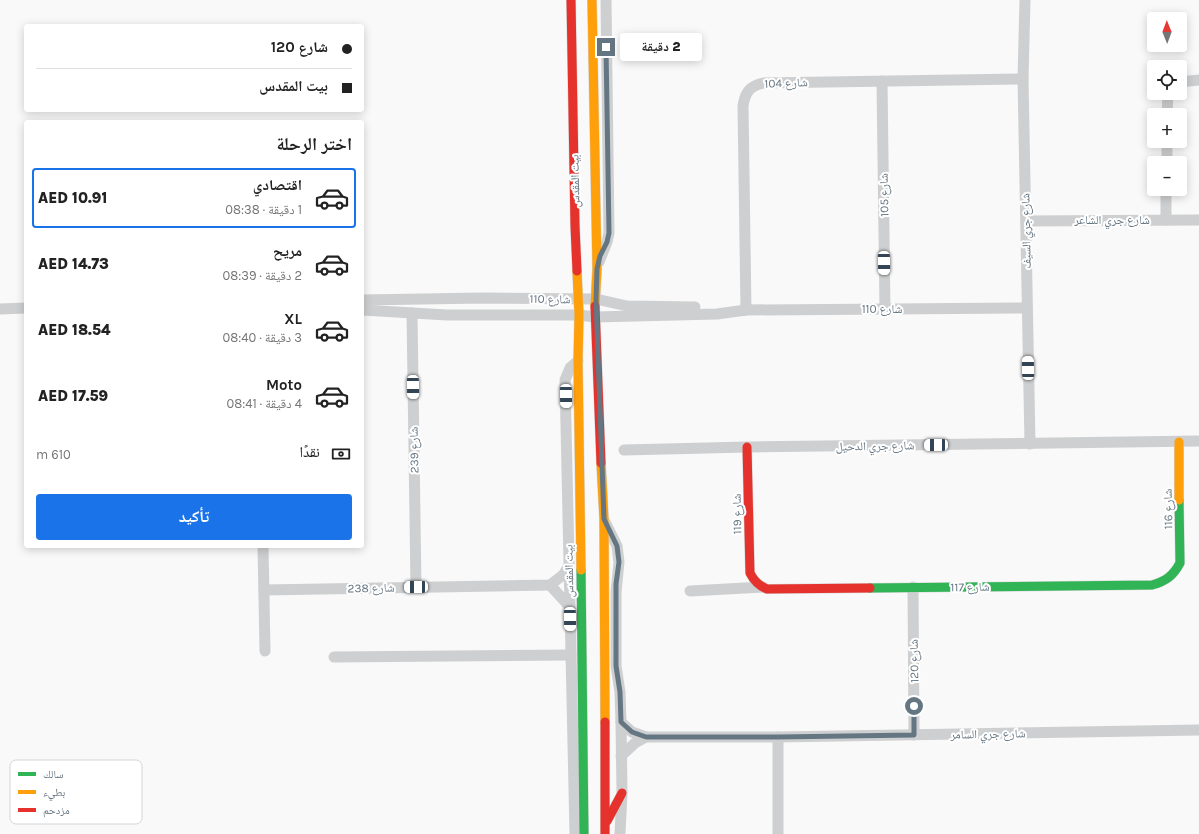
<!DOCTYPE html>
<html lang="ar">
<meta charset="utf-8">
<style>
:root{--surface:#fff;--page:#f2f2f2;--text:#222;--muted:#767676;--line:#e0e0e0;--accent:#1a73e8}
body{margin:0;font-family:Karla,"Noto Naskh Arabic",sans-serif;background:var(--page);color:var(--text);direction:rtl;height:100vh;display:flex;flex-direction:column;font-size:15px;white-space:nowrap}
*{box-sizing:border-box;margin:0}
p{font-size:13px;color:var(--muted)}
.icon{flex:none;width:22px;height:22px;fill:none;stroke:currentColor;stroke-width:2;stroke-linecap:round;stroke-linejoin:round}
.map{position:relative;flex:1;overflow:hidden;direction:ltr}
.drawer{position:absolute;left:24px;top:120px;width:340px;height:428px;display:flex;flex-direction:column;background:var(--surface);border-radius:4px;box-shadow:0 2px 10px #0003;direction:rtl}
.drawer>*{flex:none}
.banner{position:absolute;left:24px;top:24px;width:340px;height:88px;border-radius:4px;box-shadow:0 2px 10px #0003;direction:rtl;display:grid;align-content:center;height:88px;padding:0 12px;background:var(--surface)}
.needle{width:26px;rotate:359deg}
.buttons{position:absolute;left:1147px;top:12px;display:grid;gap:8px}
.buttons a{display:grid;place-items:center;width:40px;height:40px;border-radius:4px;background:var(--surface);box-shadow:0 2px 10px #0003;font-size:20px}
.end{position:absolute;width:18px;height:18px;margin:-9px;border:5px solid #657683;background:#fff;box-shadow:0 0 0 2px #fff}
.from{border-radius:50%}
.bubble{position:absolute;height:28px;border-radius:4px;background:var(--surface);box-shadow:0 2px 10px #0003;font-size:13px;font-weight:800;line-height:28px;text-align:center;direction:rtl}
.car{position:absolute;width:12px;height:24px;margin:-12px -6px;border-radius:5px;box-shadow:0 0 3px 1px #0007;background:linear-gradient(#fff 24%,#345 0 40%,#fff 0 76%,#345 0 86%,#fff 0)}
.banner b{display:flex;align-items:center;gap:14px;height:38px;font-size:15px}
.banner b+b{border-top:1px solid var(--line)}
.banner i{width:10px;height:10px;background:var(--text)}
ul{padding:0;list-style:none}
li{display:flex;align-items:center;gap:12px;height:60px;margin:0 8px 6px;padding:0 4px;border:2px solid transparent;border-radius:4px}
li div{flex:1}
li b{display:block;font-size:15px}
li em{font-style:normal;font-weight:800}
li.active{border-color:var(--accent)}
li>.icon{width:36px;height:36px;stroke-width:1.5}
h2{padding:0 12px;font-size:18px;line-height:48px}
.pay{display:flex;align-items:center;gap:10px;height:44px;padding:0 12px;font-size:15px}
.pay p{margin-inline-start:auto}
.cta{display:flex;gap:8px;margin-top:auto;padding:8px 12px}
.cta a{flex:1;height:46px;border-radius:4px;background:var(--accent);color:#fff;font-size:16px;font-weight:800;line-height:46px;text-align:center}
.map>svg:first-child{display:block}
</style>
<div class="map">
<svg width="1199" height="834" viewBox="0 0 1199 834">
<rect width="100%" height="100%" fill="#f9f9f9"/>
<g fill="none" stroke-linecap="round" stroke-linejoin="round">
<!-- fast casing -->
<g stroke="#d5d6d7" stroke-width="10">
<g id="fast">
<path d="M 581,570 L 584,834"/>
<path d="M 870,588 L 1152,585 C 1166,581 1173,576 1180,563 L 1179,500"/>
</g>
</g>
<!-- slow casing -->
<g stroke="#d5d6d7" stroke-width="10">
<g id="slow">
<path d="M 592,0 L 597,269 L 595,306"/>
<path d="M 577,271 L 579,315 L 578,361 L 581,570"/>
<path d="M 1179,442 L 1179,500"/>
<path d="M 601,463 L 604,519 L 605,722"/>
</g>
</g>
<!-- jam casing -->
<g stroke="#d5d6d7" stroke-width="10">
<g id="jam">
<path d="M 571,0 L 575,226 L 577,271"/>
<path d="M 595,306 L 601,463"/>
<path d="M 747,447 L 750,573 C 754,581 759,586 767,589 L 870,588"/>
<path d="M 605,722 L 605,834"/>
<path d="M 607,821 L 622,793"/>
</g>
</g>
<!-- street -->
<g stroke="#cecfd0" stroke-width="11">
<path d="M 1025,0 L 1023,79 L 1030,444"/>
<path d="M 882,81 L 885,309"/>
<path d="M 1180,82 L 1199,80"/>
<path d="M 1167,115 L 1168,93"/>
<path d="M 1167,163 L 1167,141"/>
<path d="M 1166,220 L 1166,189"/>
<path d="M 1026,221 L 1199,220"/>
<path d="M 599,262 L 607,242 L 609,233 L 606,0"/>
<path d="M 362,300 L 482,298 L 596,299 L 627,306 L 695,307"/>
<path d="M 0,309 L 26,308"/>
<path d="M 362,310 L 447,315 L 579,315 L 595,317 L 717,314 L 746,310 L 1027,308"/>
<path d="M 746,310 L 743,106 C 745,93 749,86 764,83 L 1023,79"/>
<path d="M 412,313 L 416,587"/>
<path d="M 624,450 L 747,447 L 1199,441"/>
<path d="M 605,522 L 617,546 L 619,562 L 616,592 L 616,666 L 620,692 L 621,722 L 622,793 L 620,834"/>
<path d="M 263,546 L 265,651"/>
<path d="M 550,585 L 570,607"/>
<path d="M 913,587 L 914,735"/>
<path d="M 264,590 L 550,585 L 563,575 L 569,566"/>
<path d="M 690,591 L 763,587"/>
<path d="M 334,657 L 571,655"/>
<path d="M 621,722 L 632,732 L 646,737 L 778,737 L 1199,730"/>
<path d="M 778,737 L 778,834"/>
<path d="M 621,756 L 635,743 L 646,737"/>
<path d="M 575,834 L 565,380 L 570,368 L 578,361"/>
</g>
<!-- fast -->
<use href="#fast" stroke="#30b455" stroke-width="9"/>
<!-- slow -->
<use href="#slow" stroke="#ff9f0a" stroke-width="9"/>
<!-- jam -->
<use href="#jam" stroke="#e5322d" stroke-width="9"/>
</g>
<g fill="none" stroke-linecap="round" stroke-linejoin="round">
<!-- route -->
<path stroke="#657683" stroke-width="5" d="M 606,47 L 609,233 L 607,242 L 600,256 L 597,269 L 596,299 L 604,519 L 617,546 L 619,562 L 616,584 L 616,666 L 620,692 L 621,722 L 632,732 L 646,737 L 778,737 L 914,735 L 914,706"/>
</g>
<g text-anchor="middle" stroke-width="4" stroke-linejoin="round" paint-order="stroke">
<!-- street labels -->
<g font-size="12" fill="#657683" stroke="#fff">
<text transform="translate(786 83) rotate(-2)" y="4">شارع 104</text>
<text transform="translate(575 181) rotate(-91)" y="4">بيت المقدس</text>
<text transform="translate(884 195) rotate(-91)" y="4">شارع 105</text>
<text x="1112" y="224">شارع جري الشاعر</text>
<text transform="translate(1026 231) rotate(-91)" y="4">شارع جري السيف</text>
<text transform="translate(550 299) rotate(1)" y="4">شارع 110</text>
<text x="882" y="313">شارع 110</text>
<text transform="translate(875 446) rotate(-1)" y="4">شارع جري الدحيل</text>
<text transform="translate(414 450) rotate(-91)" y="4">شارع 239</text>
<text transform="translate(1168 509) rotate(-91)" y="4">شارع 116</text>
<text transform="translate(737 514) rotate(-91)" y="4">شارع 119</text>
<text transform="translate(569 571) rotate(-91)" y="4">بيت المقدس</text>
<text transform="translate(970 587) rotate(-1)" y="4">شارع 117</text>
<text transform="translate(371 588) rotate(-1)" y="4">شارع 238</text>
<text transform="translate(914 661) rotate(-91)" y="4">شارع 120</text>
<text transform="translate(988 734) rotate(-1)" y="4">شارع جري السامر</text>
</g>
</g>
<!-- legend -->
<rect x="10" y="760" width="132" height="64" rx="6" fill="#fff" stroke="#d1d6da" stroke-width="1"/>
<rect x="18" y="772" width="18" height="4" fill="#30b455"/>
<rect x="18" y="790" width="18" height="4" fill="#ff9f0a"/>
<rect x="18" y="808" width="18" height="4" fill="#e5322d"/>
<g font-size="11" fill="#657683">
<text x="43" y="778">سالك</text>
<text x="43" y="796">بطيء</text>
<text x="43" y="814">مزدحم</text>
</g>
</svg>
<div class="buttons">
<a><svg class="needle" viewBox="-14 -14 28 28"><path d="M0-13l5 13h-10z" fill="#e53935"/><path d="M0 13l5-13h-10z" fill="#767676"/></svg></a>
<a><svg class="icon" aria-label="locate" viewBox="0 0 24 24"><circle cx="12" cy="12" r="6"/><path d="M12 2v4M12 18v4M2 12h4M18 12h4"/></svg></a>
<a>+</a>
<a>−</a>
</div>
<i class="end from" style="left:914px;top:706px"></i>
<i class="end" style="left:606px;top:47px"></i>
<div class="bubble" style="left:620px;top:33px;width:82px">2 دقيقة</div>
<i class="car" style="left:884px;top:263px;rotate:179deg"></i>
<i class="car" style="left:1028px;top:368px;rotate:359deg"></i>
<i class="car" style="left:413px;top:387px;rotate:179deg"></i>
<i class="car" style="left:566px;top:396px;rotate:179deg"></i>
<i class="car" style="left:936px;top:445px;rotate:269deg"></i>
<i class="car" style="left:416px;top:587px;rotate:269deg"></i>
<i class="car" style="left:570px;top:619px;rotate:179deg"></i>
<div class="banner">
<b><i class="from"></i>شارع 120</b>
<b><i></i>بيت المقدس</b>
</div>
<section class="drawer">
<h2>اختر الرحلة</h2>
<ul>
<li class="active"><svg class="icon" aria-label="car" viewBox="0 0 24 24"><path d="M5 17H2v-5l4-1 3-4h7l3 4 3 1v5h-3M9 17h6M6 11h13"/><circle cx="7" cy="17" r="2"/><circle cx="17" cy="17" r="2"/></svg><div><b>اقتصادي</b><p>1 دقيقة · 08:38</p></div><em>AED 10.91</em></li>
<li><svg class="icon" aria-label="car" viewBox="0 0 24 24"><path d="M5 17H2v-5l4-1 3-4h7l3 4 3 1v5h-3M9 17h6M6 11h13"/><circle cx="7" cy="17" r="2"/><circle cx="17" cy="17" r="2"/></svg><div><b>مريح</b><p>2 دقيقة · 08:39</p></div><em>AED 14.73</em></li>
<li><svg class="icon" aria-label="car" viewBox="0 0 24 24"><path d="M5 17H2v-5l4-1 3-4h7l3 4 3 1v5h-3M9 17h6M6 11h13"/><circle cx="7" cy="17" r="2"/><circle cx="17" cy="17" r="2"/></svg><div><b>XL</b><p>3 دقيقة · 08:40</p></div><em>AED 18.54</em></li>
<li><svg class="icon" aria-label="car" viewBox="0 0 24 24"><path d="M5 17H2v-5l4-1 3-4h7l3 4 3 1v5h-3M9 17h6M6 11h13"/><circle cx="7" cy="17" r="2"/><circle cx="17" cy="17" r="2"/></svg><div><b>Moto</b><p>4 دقيقة · 08:41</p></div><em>AED 17.59</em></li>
</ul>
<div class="pay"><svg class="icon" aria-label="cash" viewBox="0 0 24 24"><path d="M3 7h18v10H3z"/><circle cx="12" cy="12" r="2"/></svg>نقدًا<p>610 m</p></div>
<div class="cta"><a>تأكيد</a></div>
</section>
</div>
